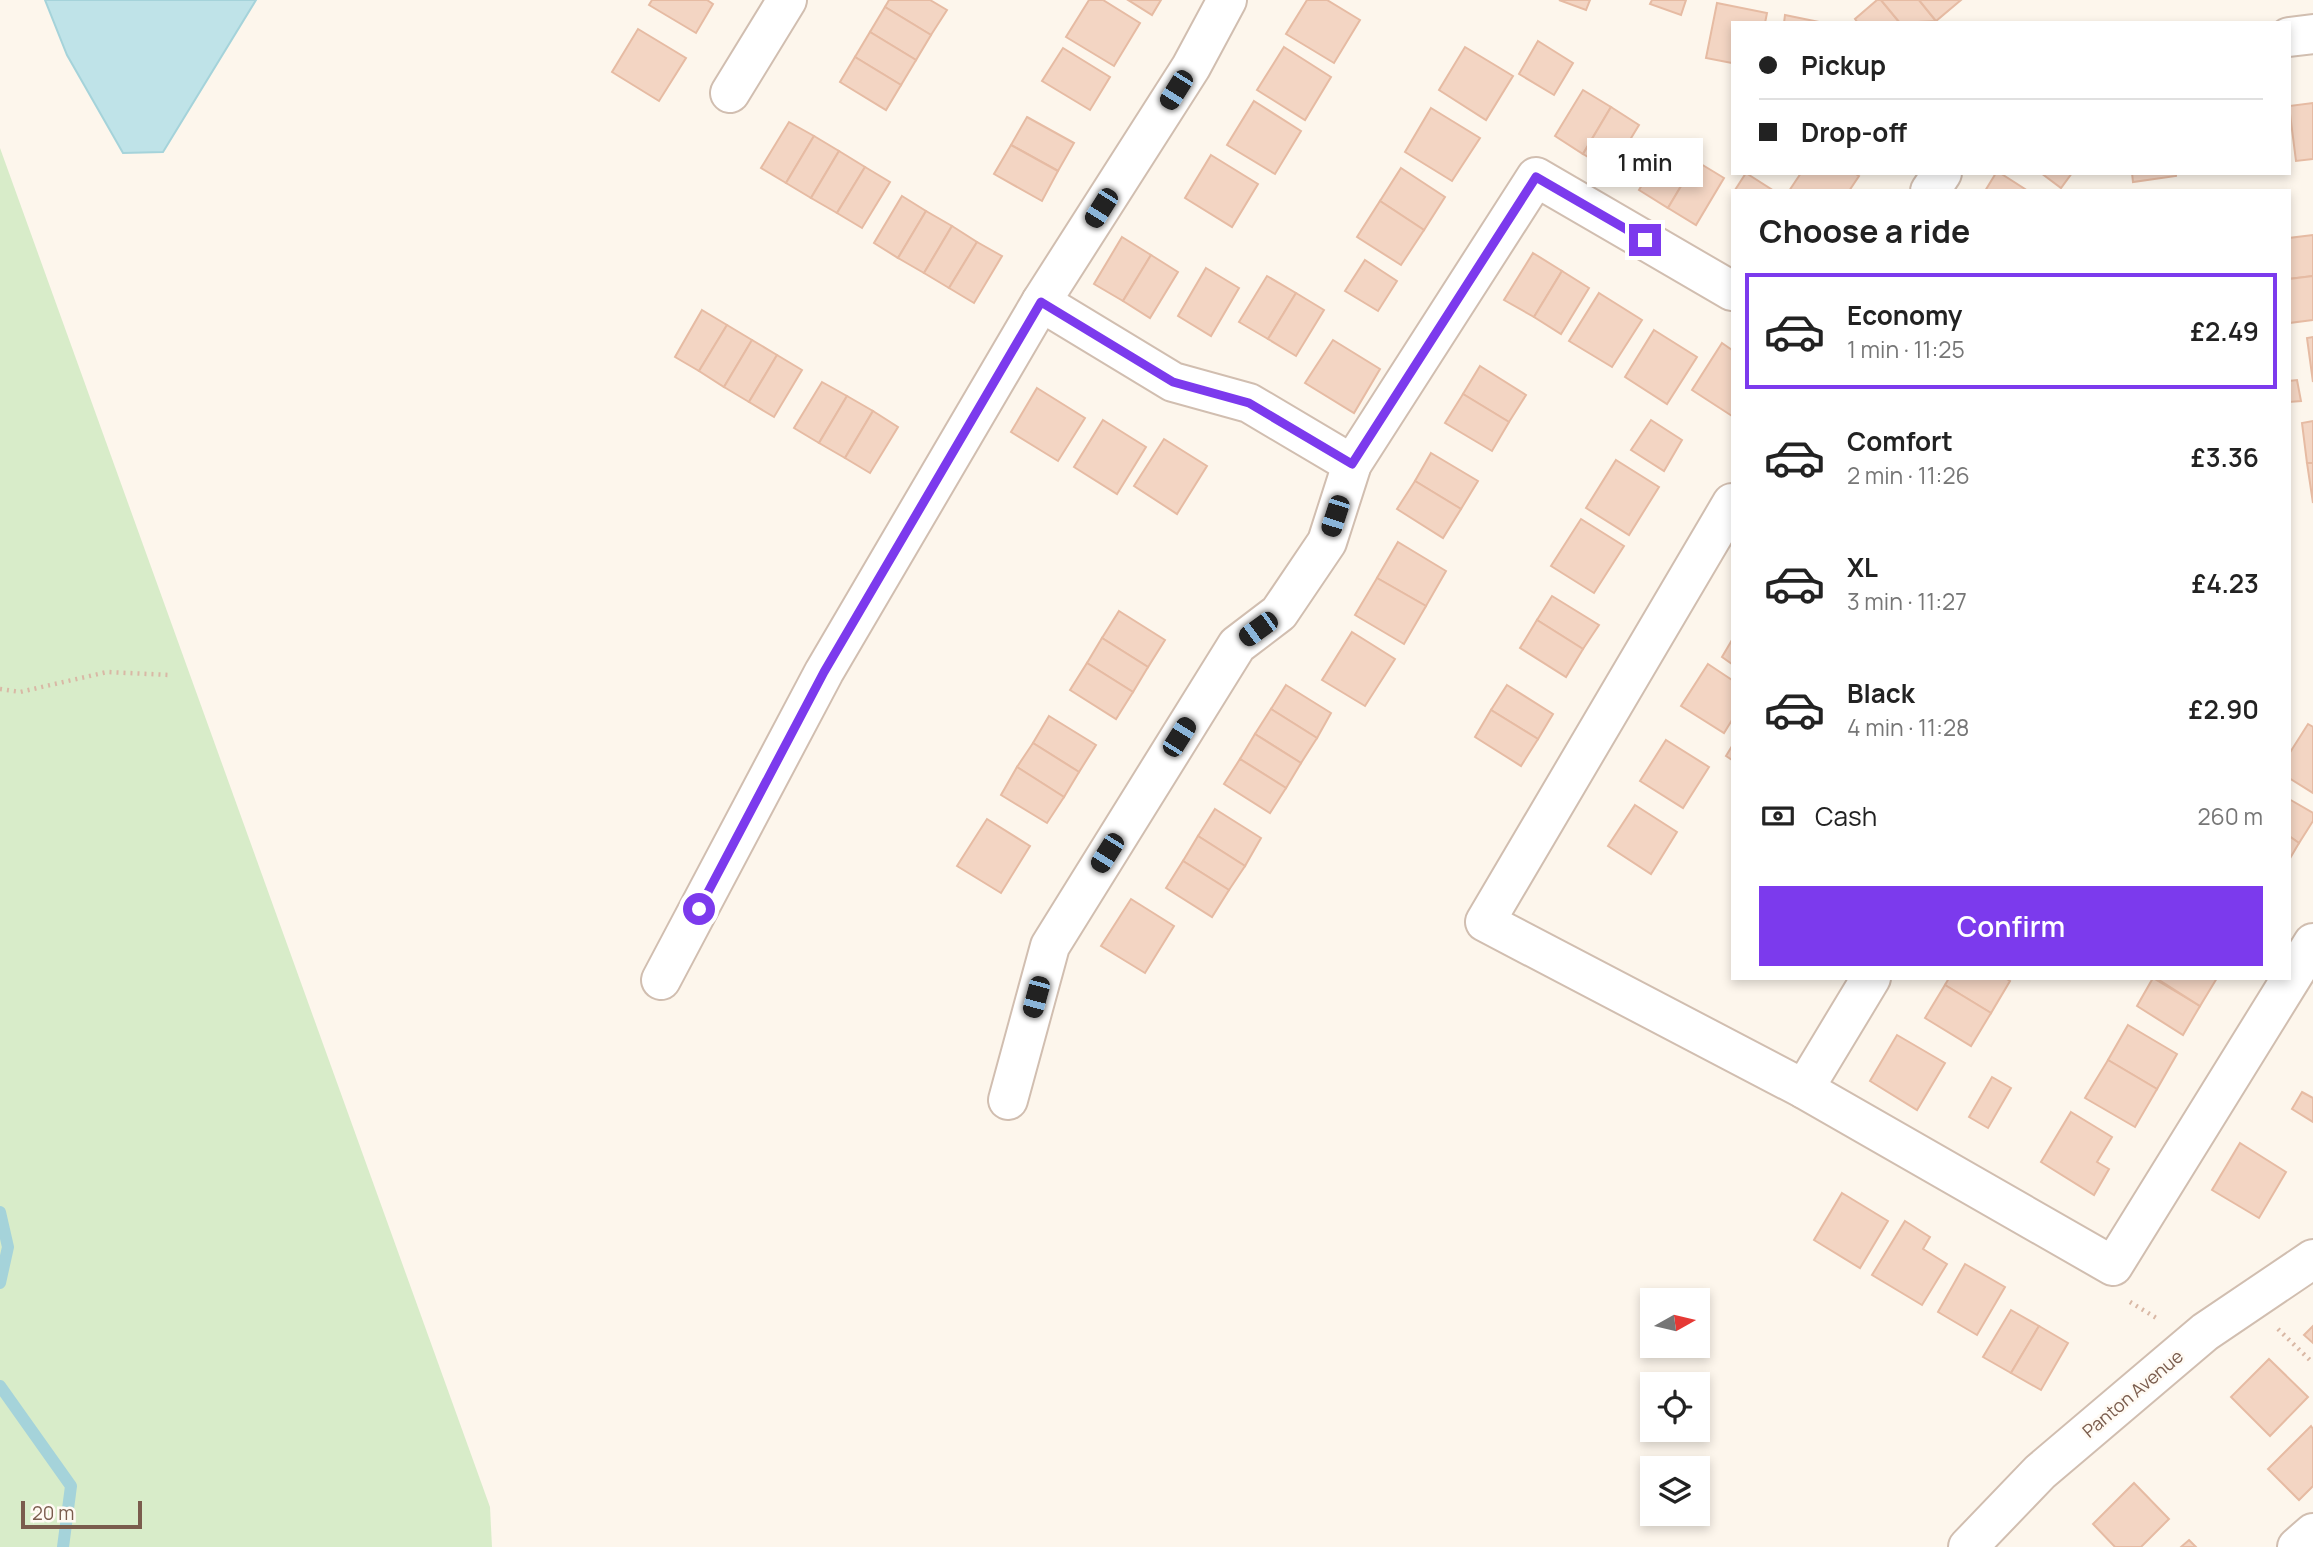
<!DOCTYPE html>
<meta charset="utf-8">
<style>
:root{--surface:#fff;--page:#f6f6f6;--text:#222;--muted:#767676;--line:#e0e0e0;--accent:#7c3aed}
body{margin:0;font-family:Manrope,sans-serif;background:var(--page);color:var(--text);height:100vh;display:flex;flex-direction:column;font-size:26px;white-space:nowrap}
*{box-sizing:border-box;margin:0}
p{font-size:23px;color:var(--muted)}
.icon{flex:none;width:38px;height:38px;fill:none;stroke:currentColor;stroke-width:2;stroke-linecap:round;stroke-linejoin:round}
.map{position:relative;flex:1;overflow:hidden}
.panel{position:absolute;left:1731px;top:189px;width:560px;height:791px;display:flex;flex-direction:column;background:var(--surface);border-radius:0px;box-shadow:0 4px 10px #0003}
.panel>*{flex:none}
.top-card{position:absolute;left:1731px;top:21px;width:560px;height:154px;border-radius:0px;box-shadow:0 4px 10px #0003;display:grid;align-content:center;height:154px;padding:0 28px;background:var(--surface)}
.needle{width:46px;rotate:82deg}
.fabs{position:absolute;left:1640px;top:1288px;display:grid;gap:14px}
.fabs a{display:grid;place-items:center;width:70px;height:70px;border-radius:0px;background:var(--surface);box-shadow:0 4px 10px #0003;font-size:35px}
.scale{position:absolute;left:21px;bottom:18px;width:121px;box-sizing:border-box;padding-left:7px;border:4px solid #7a5c4d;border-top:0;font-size:19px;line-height:24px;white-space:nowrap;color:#7a5c4d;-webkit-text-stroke:5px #fffaf3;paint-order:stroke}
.end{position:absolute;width:32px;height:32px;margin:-16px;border:9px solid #7c3aed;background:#fff;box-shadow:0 0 0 4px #fff}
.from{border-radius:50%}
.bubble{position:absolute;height:49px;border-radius:0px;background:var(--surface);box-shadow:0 4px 10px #0003;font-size:23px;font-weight:600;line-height:49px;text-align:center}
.car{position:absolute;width:21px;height:42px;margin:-21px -10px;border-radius:9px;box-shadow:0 0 5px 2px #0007;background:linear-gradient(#222 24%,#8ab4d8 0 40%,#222 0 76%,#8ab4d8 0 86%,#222 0)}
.top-card b{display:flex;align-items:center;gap:24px;height:66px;font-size:26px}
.top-card b+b{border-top:2px solid var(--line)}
.top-card i{width:18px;height:18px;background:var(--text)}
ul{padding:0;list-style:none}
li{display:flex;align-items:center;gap:21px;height:116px;margin:0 14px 10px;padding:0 14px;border:4px solid transparent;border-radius:0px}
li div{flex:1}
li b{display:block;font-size:26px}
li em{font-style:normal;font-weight:600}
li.on{border-color:var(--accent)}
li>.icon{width:63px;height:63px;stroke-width:1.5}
h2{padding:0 28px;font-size:32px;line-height:84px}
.pay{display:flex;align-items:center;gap:18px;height:77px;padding:0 28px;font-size:26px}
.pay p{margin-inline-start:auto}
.cta{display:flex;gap:14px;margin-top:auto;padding:14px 28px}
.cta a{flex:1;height:80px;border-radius:0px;background:var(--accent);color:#fff;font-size:28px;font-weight:600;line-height:80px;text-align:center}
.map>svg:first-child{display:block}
</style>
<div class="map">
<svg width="2313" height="1547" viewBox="0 0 2313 1547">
<rect width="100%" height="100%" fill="#fdf6ec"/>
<!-- green -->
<path fill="#d8ecc9" d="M 0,148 L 490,1507 L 492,1547 L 0,1547 Z"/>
<!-- water -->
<path fill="#bfe3e8" stroke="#a5d3da" stroke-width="2" d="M 45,0 L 256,0 L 163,152 L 123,153 L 67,55 Z"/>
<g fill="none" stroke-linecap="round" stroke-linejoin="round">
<!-- stream -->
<g stroke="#a5d3da" stroke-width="12">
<path d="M 0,1212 L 8,1247 L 0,1283"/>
<path d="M 0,1386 L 71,1486 L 63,1547"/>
</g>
</g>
<!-- building -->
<g fill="#f3d5c3" stroke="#e6bba3" stroke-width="2">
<path d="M 652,0 L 707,0 L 713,4 L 696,33 L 649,5 Z"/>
<path d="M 889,0 L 930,0 L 947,10 L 931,35 L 885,7 Z"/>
<path d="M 1089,0 L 1103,0 L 1140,23 L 1114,66 L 1066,37 Z"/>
<path d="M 1128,0 L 1161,0 L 1152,15 Z"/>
<path d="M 1307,0 L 1327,0 L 1360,20 L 1334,63 L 1286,34 Z"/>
<path d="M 1559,0 L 1590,0 L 1586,10 Z"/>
<path d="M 1652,0 L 1686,0 L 1681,15 L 1650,4 Z"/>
<path d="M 1877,0 L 1881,0 L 1900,23 L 1858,23 L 1855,19 Z"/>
<path d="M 1881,0 L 1919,0 L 1936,21 L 1900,23 Z"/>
<path d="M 1919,0 L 1961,0 L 1936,21 Z"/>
<path d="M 1717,3 L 1767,13 L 1765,23 L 1732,23 L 1732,63 L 1706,58 Z"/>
<path d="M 885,7 L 931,35 L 916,60 L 870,32 Z"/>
<path d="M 1785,15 L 1824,23 L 1784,23 Z"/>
<path d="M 638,29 L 686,58 L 659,101 L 612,72 Z"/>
<path d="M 870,32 L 916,60 L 901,85 L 855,57 Z"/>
<path d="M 1538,41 L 1573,63 L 1554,95 L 1519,74 Z"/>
<path d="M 1284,47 L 1331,77 L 1305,120 L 1257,90 Z"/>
<path d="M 1465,47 L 1513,76 L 1486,120 L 1439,90 Z"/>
<path d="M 1063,48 L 1110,77 L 1090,110 L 1042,81 Z"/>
<path d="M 855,57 L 901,85 L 886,110 L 840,82 Z"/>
<path d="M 1583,90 L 1611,107 L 1583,154 L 1555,136 Z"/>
<path d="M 1254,101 L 1301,131 L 1275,174 L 1227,145 Z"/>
<path d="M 2313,103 L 2313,159 L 2296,161 L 2289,106 Z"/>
<path d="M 1611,107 L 1639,125 L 1611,171 L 1583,154 Z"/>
<path d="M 1431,108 L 1480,138 L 1452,181 L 1405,152 Z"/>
<path d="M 1027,117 L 1074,143 L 1058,171 L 1011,145 Z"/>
<path d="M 789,122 L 814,136 L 786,183 L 761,168 Z"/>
<path d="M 814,136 L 839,151 L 811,198 L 786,183 Z"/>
<path d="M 1667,144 L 1696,161 L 1668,208 L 1639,190 Z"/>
<path d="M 1011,145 L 1058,171 L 1042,201 L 994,174 Z"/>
<path d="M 839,151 L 865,167 L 837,213 L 811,198 Z"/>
<path d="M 1211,155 L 1258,184 L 1232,227 L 1185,198 Z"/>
<path d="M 1696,161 L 1724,178 L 1696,225 L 1668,208 Z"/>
<path d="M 865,167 L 890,182 L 862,228 L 837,213 Z"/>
<path d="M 1401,168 L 1445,197 L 1424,230 L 1380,201 Z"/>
<path d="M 1746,173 L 1774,191 L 1735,190 Z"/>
<path d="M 1801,173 L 1854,173 L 1859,176 L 1849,191 L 1789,191 Z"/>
<path d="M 1996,173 L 2000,173 L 2028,191 L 1985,191 Z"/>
<path d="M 2041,173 L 2072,173 L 2061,188 Z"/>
<path d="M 2132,173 L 2176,173 L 2176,176 L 2133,182 Z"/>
<path d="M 902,196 L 926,211 L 898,258 L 874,243 Z"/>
<path d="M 1380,201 L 1424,230 L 1401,265 L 1357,237 Z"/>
<path d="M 926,211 L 952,226 L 924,273 L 898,258 Z"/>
<path d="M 952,226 L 977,242 L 949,288 L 924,273 Z"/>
<path d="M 2313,235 L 2313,276 L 2289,279 L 2289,238 Z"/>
<path d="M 1122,237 L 1151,255 L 1123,301 L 1094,284 Z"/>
<path d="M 977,242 L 1002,256 L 974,303 L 949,288 Z"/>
<path d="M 1533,253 L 1562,271 L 1534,317 L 1504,300 Z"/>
<path d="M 1151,255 L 1178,272 L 1150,318 L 1123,301 Z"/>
<path d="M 1365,260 L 1397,281 L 1378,311 L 1345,291 Z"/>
<path d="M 1206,268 L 1239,288 L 1211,336 L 1178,316 Z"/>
<path d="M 1562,271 L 1589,288 L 1561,334 L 1534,317 Z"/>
<path d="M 1267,276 L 1296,293 L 1268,339 L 1239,322 Z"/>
<path d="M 2313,276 L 2313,320 L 2289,323 L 2289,279 Z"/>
<path d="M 1296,293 L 1324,310 L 1296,356 L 1268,339 Z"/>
<path d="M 1599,293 L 1642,320 L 1612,367 L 1569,341 Z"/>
<path d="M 702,310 L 727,325 L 699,371 L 675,357 Z"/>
<path d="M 727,325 L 752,340 L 724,387 L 699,371 Z"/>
<path d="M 1654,330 L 1697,357 L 1667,404 L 1625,377 Z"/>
<path d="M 2313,337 L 2313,382 L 2307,338 Z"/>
<path d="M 752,340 L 777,355 L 749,402 L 724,387 Z"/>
<path d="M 1333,340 L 1380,369 L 1354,413 L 1305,383 Z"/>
<path d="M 1722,343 L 1732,350 L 1732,416 L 1692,390 Z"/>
<path d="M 777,355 L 802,370 L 774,417 L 749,402 Z"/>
<path d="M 1480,366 L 1526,395 L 1509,422 L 1463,394 Z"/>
<path d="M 2297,380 L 2301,401 L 2289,402 L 2289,381 Z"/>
<path d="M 822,382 L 847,396 L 819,443 L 794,428 Z"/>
<path d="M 1037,388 L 1085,418 L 1058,461 L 1011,432 Z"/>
<path d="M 1463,394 L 1509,422 L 1492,451 L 1445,423 Z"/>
<path d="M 847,396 L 873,411 L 845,458 L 819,443 Z"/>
<path d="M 873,411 L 898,427 L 870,473 L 845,458 Z"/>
<path d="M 1103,420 L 1146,447 L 1117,494 L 1074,467 Z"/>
<path d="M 1651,420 L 1682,440 L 1664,471 L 1631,450 Z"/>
<path d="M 2313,421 L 2313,463 L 2307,463 L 2302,423 Z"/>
<path d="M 1164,439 L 1207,466 L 1177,514 L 1134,486 Z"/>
<path d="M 1431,453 L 1478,481 L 1461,509 L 1415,481 Z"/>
<path d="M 1616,460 L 1659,487 L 1629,535 L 1586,508 Z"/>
<path d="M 2307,463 L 2313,463 L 2313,503 Z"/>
<path d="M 1415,481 L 1461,509 L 1443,538 L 1397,509 Z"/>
<path d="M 1581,519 L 1624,546 L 1594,593 L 1551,566 Z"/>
<path d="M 1398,542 L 1446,571 L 1426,606 L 1377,578 Z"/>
<path d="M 1377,578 L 1426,606 L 1404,644 L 1355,615 Z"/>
<path d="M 1552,596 L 1599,625 L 1583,649 L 1537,620 Z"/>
<path d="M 1119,611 L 1165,640 L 1148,667 L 1102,638 Z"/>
<path d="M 1537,620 L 1583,649 L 1566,677 L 1520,648 Z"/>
<path d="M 1352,632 L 1395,659 L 1365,706 L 1322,680 Z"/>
<path d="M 1102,638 L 1148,667 L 1133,692 L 1087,663 Z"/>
<path d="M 1732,640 L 1732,664 L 1722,657 Z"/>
<path d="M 1087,663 L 1133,692 L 1116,719 L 1070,690 Z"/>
<path d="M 1708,664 L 1732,680 L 1732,720 L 1724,733 L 1681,706 Z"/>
<path d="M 1286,685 L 1331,713 L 1317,738 L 1271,709 Z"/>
<path d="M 1507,685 L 1553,714 L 1538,739 L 1491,710 Z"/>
<path d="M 1271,709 L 1317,738 L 1301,763 L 1255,734 Z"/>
<path d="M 1491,710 L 1538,739 L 1521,766 L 1475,737 Z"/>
<path d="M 1049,716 L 1096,745 L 1079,772 L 1033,743 Z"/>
<path d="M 2308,724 L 2313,727 L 2313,793 L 2289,778 L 2289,754 Z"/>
<path d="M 1255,734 L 1301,763 L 1286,788 L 1240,759 Z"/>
<path d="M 1666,740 L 1709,767 L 1683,808 L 1640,781 Z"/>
<path d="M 1033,743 L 1079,772 L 1064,797 L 1017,767 Z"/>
<path d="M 1732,746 L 1732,760 L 1726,756 Z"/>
<path d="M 1240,759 L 1286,788 L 1270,813 L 1224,784 Z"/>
<path d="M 1017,767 L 1064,797 L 1047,823 L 1001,795 Z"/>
<path d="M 2289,799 L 2313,813 L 2313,821 L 2299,843 L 2289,836 Z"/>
<path d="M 1635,805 L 1677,832 L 1651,874 L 1608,846 Z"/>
<path d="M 1215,809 L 1261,838 L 1245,866 L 1198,836 Z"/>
<path d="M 987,819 L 1030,846 L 1001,893 L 957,866 Z"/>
<path d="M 1198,836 L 1245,866 L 1229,890 L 1183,861 Z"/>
<path d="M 2289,836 L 2299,843 L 2289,860 Z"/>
<path d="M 1183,861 L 1229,890 L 1212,917 L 1166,888 Z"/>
<path d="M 1131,899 L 1174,926 L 1145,973 L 1101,946 Z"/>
<path d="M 1949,978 L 2005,978 L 2010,981 L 1991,1013 L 1945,985 Z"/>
<path d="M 2153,978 L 2200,1006 L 2183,1035 L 2137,1006 Z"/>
<path d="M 2156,978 L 2217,978 L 2200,1006 Z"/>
<path d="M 1945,985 L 1991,1013 L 1971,1046 L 1925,1018 Z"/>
<path d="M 2128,1025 L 2177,1054 L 2157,1089 L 2108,1060 Z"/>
<path d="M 1897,1035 L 1945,1063 L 1917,1110 L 1870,1081 Z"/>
<path d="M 2108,1060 L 2157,1089 L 2135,1127 L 2085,1098 Z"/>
<path d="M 1992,1077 L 2011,1088 L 1988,1128 L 1969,1117 Z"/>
<path d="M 2302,1092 L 2313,1098 L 2313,1122 L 2292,1109 Z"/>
<path d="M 2071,1112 L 2112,1137 L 2097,1162 L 2109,1169 L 2094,1195 L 2041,1162 Z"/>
<path d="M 2240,1143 L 2286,1172 L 2259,1218 L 2212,1190 Z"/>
<path d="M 1842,1193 L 1888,1221 L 1860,1268 L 1814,1240 Z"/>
<path d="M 1905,1221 L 1930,1237 L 1923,1249 L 1947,1264 L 1922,1305 L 1872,1275 Z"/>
<path d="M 1965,1264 L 2005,1287 L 1977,1335 L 1938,1312 Z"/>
<path d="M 2011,1310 L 2039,1326 L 2011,1373 L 1983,1357 Z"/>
<path d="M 2039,1326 L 2068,1343 L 2041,1390 L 2011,1373 Z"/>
<path d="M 2313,1326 L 2313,1343 L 2304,1335 Z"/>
<path d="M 2269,1359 L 2308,1397 L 2270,1436 L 2231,1397 Z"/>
<path d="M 2311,1426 L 2313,1429 L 2313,1486 L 2299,1500 L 2268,1469 Z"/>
<path d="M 2134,1483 L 2169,1519 L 2141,1547 L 2115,1547 L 2093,1524 Z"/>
<path d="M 2189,1540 L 2196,1547 L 2181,1547 Z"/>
</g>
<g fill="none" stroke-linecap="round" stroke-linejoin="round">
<!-- minor casing -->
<g stroke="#d1beb0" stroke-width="42">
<g id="minor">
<path d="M 2289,37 L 2313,34"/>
<path d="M 730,93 L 787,0"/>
<path d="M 1930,191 L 1942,173"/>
<path d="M 1041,302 L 1173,382 L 1249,403 L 1352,464"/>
<path d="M 1732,503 L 1485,922 L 1804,1089 L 2113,1266 L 2313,943"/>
<path d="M 661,980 L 824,672 L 1041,302 L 1191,67 L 1227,0"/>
<path d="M 1804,1089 L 1871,978"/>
<path d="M 1008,1100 L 1050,946 L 1237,645 L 1279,613 L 1327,542 L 1352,464 L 1536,177 L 1732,291"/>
<path d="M 1968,1547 L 2040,1472 L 2205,1332 L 2313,1259"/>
<path d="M 2297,1547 L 2313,1533"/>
</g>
</g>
<!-- path -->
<g stroke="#d9b8a5" stroke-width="4.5" stroke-dasharray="2 5" stroke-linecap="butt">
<path d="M 0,689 L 20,692 L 107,672 L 170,675"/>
<path d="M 2130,1302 L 2158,1319"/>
<path d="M 2278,1329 L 2313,1363"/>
</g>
<!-- minor -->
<use href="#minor" stroke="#fff" stroke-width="38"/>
</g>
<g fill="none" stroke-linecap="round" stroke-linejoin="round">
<!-- route -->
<path stroke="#7c3aed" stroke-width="9" d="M 699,909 L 824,672 L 1041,302 L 1173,382 L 1249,403 L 1352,464 L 1536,177 L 1645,240"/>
</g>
<g text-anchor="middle" stroke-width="5" stroke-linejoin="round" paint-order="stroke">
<!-- street labels -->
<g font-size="18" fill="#7a5c4d" stroke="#fffaf3">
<text transform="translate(2133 1394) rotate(-40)" y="6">Panton Avenue</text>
</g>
</g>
</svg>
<div class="fabs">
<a><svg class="needle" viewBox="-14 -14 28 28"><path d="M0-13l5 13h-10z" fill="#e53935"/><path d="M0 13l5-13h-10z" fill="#767676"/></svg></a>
<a><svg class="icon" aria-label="locate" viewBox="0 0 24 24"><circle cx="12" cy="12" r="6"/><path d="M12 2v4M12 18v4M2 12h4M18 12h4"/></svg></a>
<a><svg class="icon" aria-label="layers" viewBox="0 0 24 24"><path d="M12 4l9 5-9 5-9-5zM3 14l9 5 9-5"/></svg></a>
</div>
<div class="scale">20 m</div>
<i class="end from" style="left:699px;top:909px"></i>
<i class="end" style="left:1645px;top:240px"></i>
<div class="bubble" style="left:1587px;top:138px;width:116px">1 min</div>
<i class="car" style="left:1176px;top:90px;rotate:212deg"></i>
<i class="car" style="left:1101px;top:208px;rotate:212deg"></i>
<i class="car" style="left:1335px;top:516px;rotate:198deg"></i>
<i class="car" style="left:1258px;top:629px;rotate:234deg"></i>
<i class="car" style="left:1179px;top:737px;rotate:32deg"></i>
<i class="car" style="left:1107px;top:853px;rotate:212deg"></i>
<i class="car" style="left:1036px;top:997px;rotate:195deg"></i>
<div class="top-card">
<b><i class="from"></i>Pickup</b>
<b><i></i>Drop-off</b>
</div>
<section class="panel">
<h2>Choose a ride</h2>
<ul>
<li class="on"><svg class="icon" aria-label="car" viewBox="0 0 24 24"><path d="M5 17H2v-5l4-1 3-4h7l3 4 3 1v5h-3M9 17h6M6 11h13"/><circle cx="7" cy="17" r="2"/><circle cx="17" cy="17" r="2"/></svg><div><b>Economy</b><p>1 min · 11:25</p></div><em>£2.49</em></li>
<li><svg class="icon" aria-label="car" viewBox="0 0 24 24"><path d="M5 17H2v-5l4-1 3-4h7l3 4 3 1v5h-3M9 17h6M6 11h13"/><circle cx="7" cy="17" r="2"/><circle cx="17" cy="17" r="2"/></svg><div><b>Comfort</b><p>2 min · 11:26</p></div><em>£3.36</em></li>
<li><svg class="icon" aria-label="car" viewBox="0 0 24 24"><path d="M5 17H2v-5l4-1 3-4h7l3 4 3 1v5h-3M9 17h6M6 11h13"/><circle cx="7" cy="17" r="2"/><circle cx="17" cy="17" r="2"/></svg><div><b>XL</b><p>3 min · 11:27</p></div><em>£4.23</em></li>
<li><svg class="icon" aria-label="car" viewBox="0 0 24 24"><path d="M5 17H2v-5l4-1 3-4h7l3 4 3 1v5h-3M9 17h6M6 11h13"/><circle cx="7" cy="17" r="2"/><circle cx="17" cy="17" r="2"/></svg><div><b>Black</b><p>4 min · 11:28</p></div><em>£2.90</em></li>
</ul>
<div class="pay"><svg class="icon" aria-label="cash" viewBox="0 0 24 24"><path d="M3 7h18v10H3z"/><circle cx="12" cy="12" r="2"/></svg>Cash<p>260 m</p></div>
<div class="cta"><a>Confirm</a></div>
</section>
</div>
